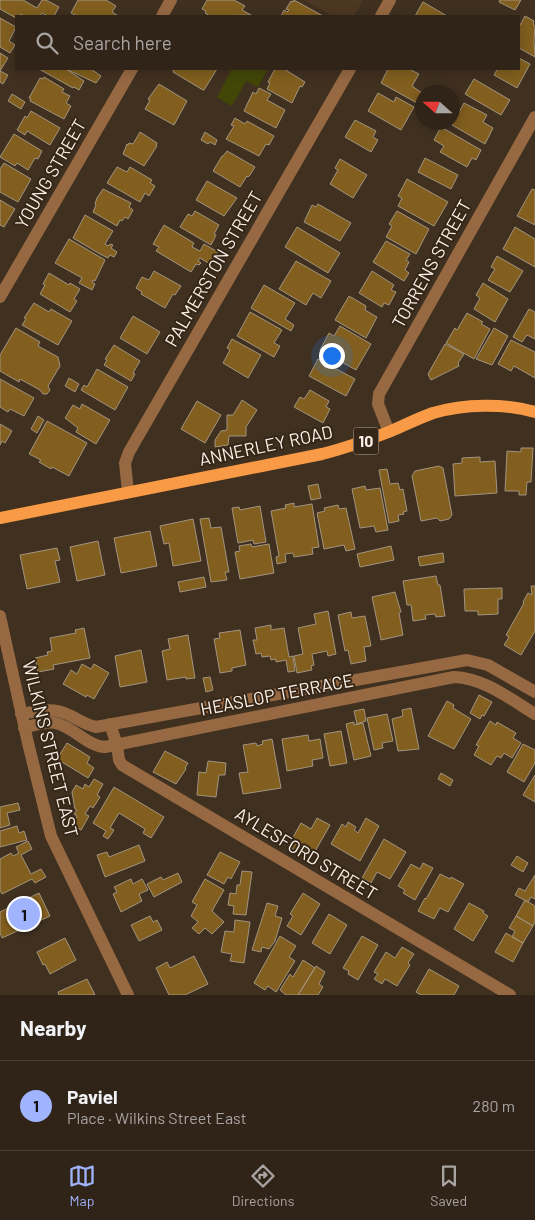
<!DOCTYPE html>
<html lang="en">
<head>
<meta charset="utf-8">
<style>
	:root { --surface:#302418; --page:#3c3025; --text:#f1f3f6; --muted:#a8a4a2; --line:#4b4137; --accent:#a0b3fd }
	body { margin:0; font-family:Barlow,sans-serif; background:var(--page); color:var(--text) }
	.compass { position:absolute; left:415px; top:85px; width:45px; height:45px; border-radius:50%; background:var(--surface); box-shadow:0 2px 12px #0003; rotate:291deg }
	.you { position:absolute; left:331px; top:355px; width:18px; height:18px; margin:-12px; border:4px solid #fff; border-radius:50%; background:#1a73e8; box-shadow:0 0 0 8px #1a73e833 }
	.badge { display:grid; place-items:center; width:32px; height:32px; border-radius:50%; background:var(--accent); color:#111; font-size:16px; font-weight:700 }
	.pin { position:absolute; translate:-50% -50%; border:2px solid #fff; box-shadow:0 1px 5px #0006 }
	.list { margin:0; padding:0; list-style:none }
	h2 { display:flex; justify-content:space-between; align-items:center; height:65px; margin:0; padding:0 20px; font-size:21px }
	h2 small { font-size:16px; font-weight:400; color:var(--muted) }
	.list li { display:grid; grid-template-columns:32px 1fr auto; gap:15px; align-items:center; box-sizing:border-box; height:90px; padding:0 20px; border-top:1px solid var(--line) }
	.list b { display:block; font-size:19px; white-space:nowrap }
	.list p { margin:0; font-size:16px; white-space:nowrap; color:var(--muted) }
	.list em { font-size:16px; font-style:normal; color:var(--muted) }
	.icon { flex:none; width:28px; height:28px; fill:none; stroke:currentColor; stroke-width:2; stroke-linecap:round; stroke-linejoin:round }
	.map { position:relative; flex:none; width:535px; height:995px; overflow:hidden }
	.search { position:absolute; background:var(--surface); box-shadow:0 2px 12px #0003; left:15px; right:15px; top:15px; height:55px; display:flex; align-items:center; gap:12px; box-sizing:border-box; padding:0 18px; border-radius:0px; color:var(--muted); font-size:19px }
	.sheet { height:155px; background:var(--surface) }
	nav { display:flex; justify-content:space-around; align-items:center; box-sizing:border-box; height:70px; border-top:1px solid var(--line); background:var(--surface); font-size:14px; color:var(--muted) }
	nav a { display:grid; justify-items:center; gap:2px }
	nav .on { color:var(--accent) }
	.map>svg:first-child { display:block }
	.built { fill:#4c3722 }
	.green { fill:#424708 }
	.building { fill:#825f1e; stroke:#a2947f }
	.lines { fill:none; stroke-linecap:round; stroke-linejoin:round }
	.minor { stroke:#966943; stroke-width:12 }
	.tertiary { stroke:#966943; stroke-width:12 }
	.primary { stroke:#f89a46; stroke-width:12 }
	.labels { text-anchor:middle; stroke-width:4; stroke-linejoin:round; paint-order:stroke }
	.shield { fill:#352617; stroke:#c0b3a9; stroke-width:1 }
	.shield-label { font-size:16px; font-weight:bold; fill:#fbf0e7 }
	.street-label { font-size:18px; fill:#fbf0e7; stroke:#352617 }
</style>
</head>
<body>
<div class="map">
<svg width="535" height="995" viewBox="0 0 535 995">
	<rect width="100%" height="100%" fill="#403020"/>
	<path class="built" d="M304 0H363L354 16H333Z"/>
	<path class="green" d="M229 69H268L258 87 246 81 232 106 217 97 231 71Z"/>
	<path class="building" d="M0 0H23L37 8 42 0H46L59 7 54 16H47L42 13 40 16H24L21 14 20 16H16V18L0 9Z
		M78 0H106L116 6 112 12 117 15 116 16H77L71 13Z
		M207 0H234L245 6 242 10 251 15 210 16 205 13 206 11 202 9Z
		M294 0 323 16H281L284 10 287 12 289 10 286 9 291 1 293 2Z
		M500 0H521L515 10 499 2Z
		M423 2 447 16H415Z
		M525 16 534 21 533 24 535 26 534 41 535 57 519 48V27Z
		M0 18 16 27 9 41 15 45 10 53 0 47Z
		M0 53 8 58 0 71 8 75 3 84 0 82Z
		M519 58 530 64 517 88 494 75 497 70 495 69H519Z
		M39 69H66L84 81 79 90 74 87 73 88Z
		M66 69H91L101 76 96 83Z
		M171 69H217L204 90H203L173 72 174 71Z
		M275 69H284L305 82 302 87 300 86 292 103 267 89 270 83 268 82Z
		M388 69H409L419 74 412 86 422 93 417 103 381 83Z
		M44 77 64 89 62 92 70 96 66 103 71 106 64 119 30 101 31 99 29 98 40 78 43 79Z
		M474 79 510 100 501 115 465 94Z
		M159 84 187 101 174 125 145 109 150 100 148 99Z
		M259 88 271 94 267 100 285 110 276 128 244 111 253 92 256 94Z
		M378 93 394 102 396 97 414 107 401 130 368 111Z
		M12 94 25 102 21 109 8 101Z
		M464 103 487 115 483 122 493 128 485 144 452 125Z
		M31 111 60 128 50 145 27 131 25 135 17 130 25 116 27 118Z
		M235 118 245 124 247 121 274 136 269 145 266 144 259 156 226 139 234 126 231 125Z
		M355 120 376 131 373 137 378 140 371 152 345 137Z
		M441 127 481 150 476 160 472 158 467 167 440 152 444 146 434 140Z
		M140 132 157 143 156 146H157L144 166 123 154 127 144 128 145 129 143 133 144Z
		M205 132 217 140 215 145 210 142 208 144 201 140Z
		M14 134 42 151 38 159 35 158 28 170 17 163 15 166 0 157Z
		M227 151 255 167 250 175 248 177 247 176 240 187 213 171 222 156H223Z
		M425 158 458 175 451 189 418 172Z
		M340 159 367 175 353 198 330 184 338 170 335 168Z
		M4 163 31 179 18 202 0 192V169Z
		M117 167 127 172 130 167 152 180 150 183 155 186 149 196 145 193 140 202 107 183Z
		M407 179 448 202 434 226 398 206 402 198 398 196Z
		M207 181 237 198 224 216 196 200Z
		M103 189 131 203 129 207 133 210 128 219 125 217 122 221 120 220 117 226 93 212 96 205 95 204 97 198Z
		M532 189 535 190V225L517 216Z
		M0 200 15 209 4 227 0 225Z
		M318 204 351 223 340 241 304 222 312 205 316 207Z
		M195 211 219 225 214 234 216 235 211 245 180 227 188 214 192 216Z
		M397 211 429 229 416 254 386 237 392 226 389 224Z
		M85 215 113 231 105 244 108 246 110 244 113 245 111 248 117 252 114 257 110 255 108 258 100 254 73 238Z
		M164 225 194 243 192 247 200 251 204 244 218 252 210 264 200 258 198 261 201 263 199 265 196 264 191 272 156 251 159 247 153 244Z
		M297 227 340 253 328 273 285 247Z
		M515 227 535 239V267L503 249Z
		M69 239 105 260 95 281 93 280 92 282 95 284 92 290 79 283 82 278 55 263Z
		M386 241 410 254 406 260 409 262 405 270 409 273 404 281 373 262Z
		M497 256 523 271 510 292 488 280 495 269 491 267Z
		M296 261 331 281 321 298 313 293 306 305 279 289Z
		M154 271 181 286 175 295 173 294 165 308 141 294 142 292 136 288 142 277 149 280Z
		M372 271 394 285 391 290 396 292 389 305 384 303 382 307 359 293Z
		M49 273 69 285 70 283 80 289 74 299 77 301 70 312 40 294 45 285 43 284Z
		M483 283 508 299 495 322 474 309 480 298 476 295Z
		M264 285 295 303 285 319 294 325 291 331 251 308Z
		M349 296 366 306 365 310 377 317 366 338 335 320Z
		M34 303 49 312 51 309 72 321 58 345 22 325 26 319 24 318Z
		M529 309 535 312V339L527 335 522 342 513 337Z
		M250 312 282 330 274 343 280 346 274 357 237 336Z
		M467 313 483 322 481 324 490 329 474 359 446 343 455 328 457 330Z
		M133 316 160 332 147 354 120 338Z
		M340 326 371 344 356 370 320 350 329 333 334 336Z
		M16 328 40 342 38 346 58 357 60 366 48 386 50 390 47 394H43L40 390 20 379 19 382 0 371V355Z
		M494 328 508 336 492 365 476 359Z
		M232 339 261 355 248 378 223 363 230 350 227 348Z
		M511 340 535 352V378L514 366 511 371 498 364Z
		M445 344 464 354 458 363 459 366 431 380 428 374Z
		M114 345 140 361 133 373 135 374 131 381 104 365 107 360 105 359Z
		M318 359 355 379 346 396 309 376Z
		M97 369 128 387 115 410 81 390 84 385 87 387Z
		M69 378 79 384 75 392 65 386Z
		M0 379 34 398 24 416 10 409 8 412 0 407Z
		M310 390 329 401 326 407 330 409 323 423 294 407 300 397 304 399Z
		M242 400 257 410 246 427V436H229L228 445 215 447V440L221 431 227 430V415H233Z
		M197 401 221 415 205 443 181 429Z
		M82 404 110 420 96 444 76 432 78 428 65 418 73 405 80 409Z
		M38 416 44 420 37 433 31 429Z
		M47 421 87 443 69 476 52 467 51 469 39 462 41 460 29 454Z
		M0 424 12 431 5 443 2 441 0 445Z
		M521 448H533L531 482H527L526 495H519V491H505L507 451 521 452Z
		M480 457V462L495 461 497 493 455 496 453 464 462 463V458Z
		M439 466 443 468 452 515 449 519 440 521 437 518 421 521 412 476 415 471Z
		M387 469 390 484 398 483 400 490 403 489 407 511 403 512 404 514 398 515 399 521 389 523 379 470Z
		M318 484 321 498 311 500 308 486Z
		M365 486 366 490 380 488 388 530 376 532 374 526 360 528 352 489Z
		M294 503V507L312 504 319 547 312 548 313 554 294 557 293 553 285 554 286 562 277 564 276 557 279 556 271 511 286 508 285 505Z
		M338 505 339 509 346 508 355 549 346 551 344 545 324 549 317 513 325 511 324 508Z
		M260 506 266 542 254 544 253 540 238 543 232 508 239 507 240 510Z
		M209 518 211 528 221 527 229 572H225L227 580 211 582 200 519Z
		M193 519 201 561 173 566 169 543 164 544 160 526Z
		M150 531 157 566 121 573 114 538Z
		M98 541 105 575 77 581 70 547Z
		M251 544 252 547 269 544 274 573 240 579 235 552 240 551 239 546Z
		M391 546 394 560 360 567 357 554Z
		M57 548 60 560 55 561 60 582 27 589 20 555Z
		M443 553 444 562 420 566 418 557Z
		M436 576 438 585H440L445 616 436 617 435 614 425 615 426 619 413 621 411 605H407L403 581Z
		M204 577 206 587 180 592 178 582Z
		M531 586H535V631L521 655 504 645 509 637 506 635 524 603 523 602 528 593 532 595Z
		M502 588V599H498V614L478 615V611H465L464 589Z
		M395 592 401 612 399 613 403 635 381 640 372 597Z
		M328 611 336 654 328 656 327 651 312 654 314 665 311 666 312 670 297 673 294 656 303 654 298 628 316 624 314 614Z
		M351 612 352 618 365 616 371 646 364 647 366 661 351 664 348 650 345 651 338 615Z
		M271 625V630L284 628 289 657 293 656 295 671 288 672 286 660 276 662V659L271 660 270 656 262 657 261 653 256 654 253 640H257L255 628Z
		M84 628 90 658 53 665 54 669 38 672 35 658 48 655 47 652 52 651 50 638 76 633 75 630Z
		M240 630 246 665 232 668V671L220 673 214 639 220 638 219 633Z
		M188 635 195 678 186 679V677L167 680 162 651 170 649 168 639Z
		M141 650 147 682 120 687 115 656Z
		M82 664 91 669 94 664 109 673 94 699 87 695 86 697 63 684 71 670 77 674Z
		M210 677 213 690 206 692 203 678Z
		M479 695 492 702 484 716 482 715 480 719 470 713Z
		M447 701 454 705 453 708 471 719 454 749 428 736Z
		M411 708 419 749 398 751 392 719 403 716 402 710Z
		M364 709 366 721 357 724 354 711Z
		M387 714 393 741 382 743 383 748 374 750 367 718Z
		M490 721 496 725 497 722 516 733 513 738 521 743 512 758 504 753 501 758 497 756 491 765 474 755 479 746 476 745Z
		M354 722V725L363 723 371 756 354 760 346 724Z
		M341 731 347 763 330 766 324 734Z
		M308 735 309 741 320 739 323 758 312 760 313 766 287 771 282 739Z
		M272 739 281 788 243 794 239 773 248 772 243 745 256 743 257 746 263 744 262 741Z
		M67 743 90 757 87 763 94 768 88 778 57 759Z
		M523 744 535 750V763L524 782 507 772Z
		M165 751 188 763 185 768 186 769 176 784 153 772Z
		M208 761 226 763 225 775H219L216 797 197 795 199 772 206 773Z
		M441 773 453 780 450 786 438 779Z
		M535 775V802L523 795Z
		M94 779 103 784 97 795 100 797 93 808 90 806 85 814 89 816 81 830 72 825 77 816 74 814 77 810 75 809 72 792 76 785 83 789 85 784 89 787Z
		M114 787 164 817 151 838 143 833 145 829 119 813 110 828 114 830 108 839 103 836 106 831 93 823Z
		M18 803 20 810 7 813 10 825 0 828V807Z
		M317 818 330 825 313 855 302 849 300 853 288 846 301 823 311 829Z
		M366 818 379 826 360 861 331 844 342 824 346 827 348 822 356 827 354 830 358 833Z
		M17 826 19 833 24 831 27 840 0 847V831Z
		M384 839 406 852 390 879 377 872 371 883 362 878Z
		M28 841 32 849 21 855 31 874 41 869 46 877 35 883 32 879 2 894 0 890V859L11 853 13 856 19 853 16 847Z
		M139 845 145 861 105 877 97 855 107 852 109 857Z
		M220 852 240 862 231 879 228 877 224 884 207 875Z
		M517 856 528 863 523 872 511 865Z
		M423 863 433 868 415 900 403 893 405 890 398 886 411 864 420 869Z
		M242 871 252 872 246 915 233 914 234 906 228 905 230 893 236 894 237 885H240Z
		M178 873 182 882 154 897 147 884 161 877 163 880Z
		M440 874 450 879 451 877 464 884 448 912 440 908 434 919 418 911 425 898 426 899Z
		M535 875V899L531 897 528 902 515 895 519 888 525 891Z
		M131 879 133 884 142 879 148 890 139 894 142 901 121 912 113 894 117 892 114 887Z
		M205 879 224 890 212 911 224 922 212 934 205 928 199 934 192 928 198 922 191 916 197 905 192 902Z
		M39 893 50 916 2 938 0 933V912Z
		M303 893 320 904 301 935 287 926 293 916 290 914Z
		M525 900 535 906V922L533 926 516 916Z
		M267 903 278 906 275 916 282 918 275 941 269 949 262 947 261 952 252 950Z
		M469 903 484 911 483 913 488 916 473 941 454 929Z
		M329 914 347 925 330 954 312 943Z
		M150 916 153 922 157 920 162 930 139 941 131 925Z
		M516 916 533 926 523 943 512 937 515 931 509 928Z
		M235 920 250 922 244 963 230 961 232 954 221 952 225 931 234 932Z
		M506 933 523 943 513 962 495 952Z
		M280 936 296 946 289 957 295 961 276 992 268 986 265 990 254 983Z
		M362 936 378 945 358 980 348 974 349 971 343 968Z
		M65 938 76 960 50 974 45 964 43 965 37 952Z
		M402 947 414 954 408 963 410 965 397 986 385 979 382 984 374 979 378 974 374 972 386 952 395 958Z
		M194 956 208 984 185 995H169L156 968 167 962 170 968Z
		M303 960 315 968 298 995H286L280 990 290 974 293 977Z
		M316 966 325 972 319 984 323 987 318 995H298Z
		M429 969 459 986 454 995H421L416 992Z
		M87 979 95 995H59L58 992Z"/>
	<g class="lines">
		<path class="minor" d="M381 16 390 0
			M389 432 378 404 379 394 535 117
			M128 492 125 463 129 452 350 69
			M0 616 28 743 51 836 128 995
			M21 714C38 711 53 707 69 715 78 719 86 725 96 727L467 660 488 665 535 692
			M110 724 117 745 119 760 122 765 510 995
			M24 728C34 725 46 721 55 723 74 727 87 746 105 747L454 677C484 678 510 699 535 714"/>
		<path class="tertiary" d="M162 16 171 0
			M0 297 132 69"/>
		<path class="primary" d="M0 518 322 454C346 448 368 440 391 431 405 425 419 418 433 413 464 404 504 403 535 412"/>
	</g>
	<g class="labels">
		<rect class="shield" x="353.5" y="427.5" width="25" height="27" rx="4"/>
		<g class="shield-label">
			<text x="366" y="447">10</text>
		</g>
		<g class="street-label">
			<text transform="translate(51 174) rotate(-60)" y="6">YOUNG STREET</text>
			<text transform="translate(432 264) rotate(-61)" y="6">TORRENS STREET</text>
			<text transform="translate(214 269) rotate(-60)" y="6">PALMERSTON STREET</text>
			<text transform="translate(266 446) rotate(-12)" y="6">ANNERLEY ROAD</text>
			<text transform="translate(277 695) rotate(-11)" y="6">HEASLOP TERRACE</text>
			<text transform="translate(50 749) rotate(76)" y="6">WILKINS STREET EAST</text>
			<text transform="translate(306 854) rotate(31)" y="6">AYLESFORD STREET</text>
		</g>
	</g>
</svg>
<svg class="compass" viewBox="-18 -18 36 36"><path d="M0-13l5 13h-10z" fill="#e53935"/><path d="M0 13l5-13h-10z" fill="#a8a4a2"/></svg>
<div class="you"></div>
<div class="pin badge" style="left:24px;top:914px">1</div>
<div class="search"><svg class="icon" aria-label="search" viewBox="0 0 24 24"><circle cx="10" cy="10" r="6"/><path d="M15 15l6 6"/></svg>Search here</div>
</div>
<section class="sheet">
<h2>Nearby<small></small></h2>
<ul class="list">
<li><span class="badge">1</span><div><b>Paviel</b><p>Place · Wilkins Street East</p></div><em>280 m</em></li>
</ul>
</section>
<nav>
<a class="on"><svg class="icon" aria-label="map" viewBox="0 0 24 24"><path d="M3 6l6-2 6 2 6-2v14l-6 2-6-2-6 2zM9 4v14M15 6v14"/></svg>Map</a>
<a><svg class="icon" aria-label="directions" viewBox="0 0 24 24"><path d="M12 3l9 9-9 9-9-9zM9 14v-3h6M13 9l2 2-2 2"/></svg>Directions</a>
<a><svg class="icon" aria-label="saved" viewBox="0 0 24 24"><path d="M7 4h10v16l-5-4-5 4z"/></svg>Saved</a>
</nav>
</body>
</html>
